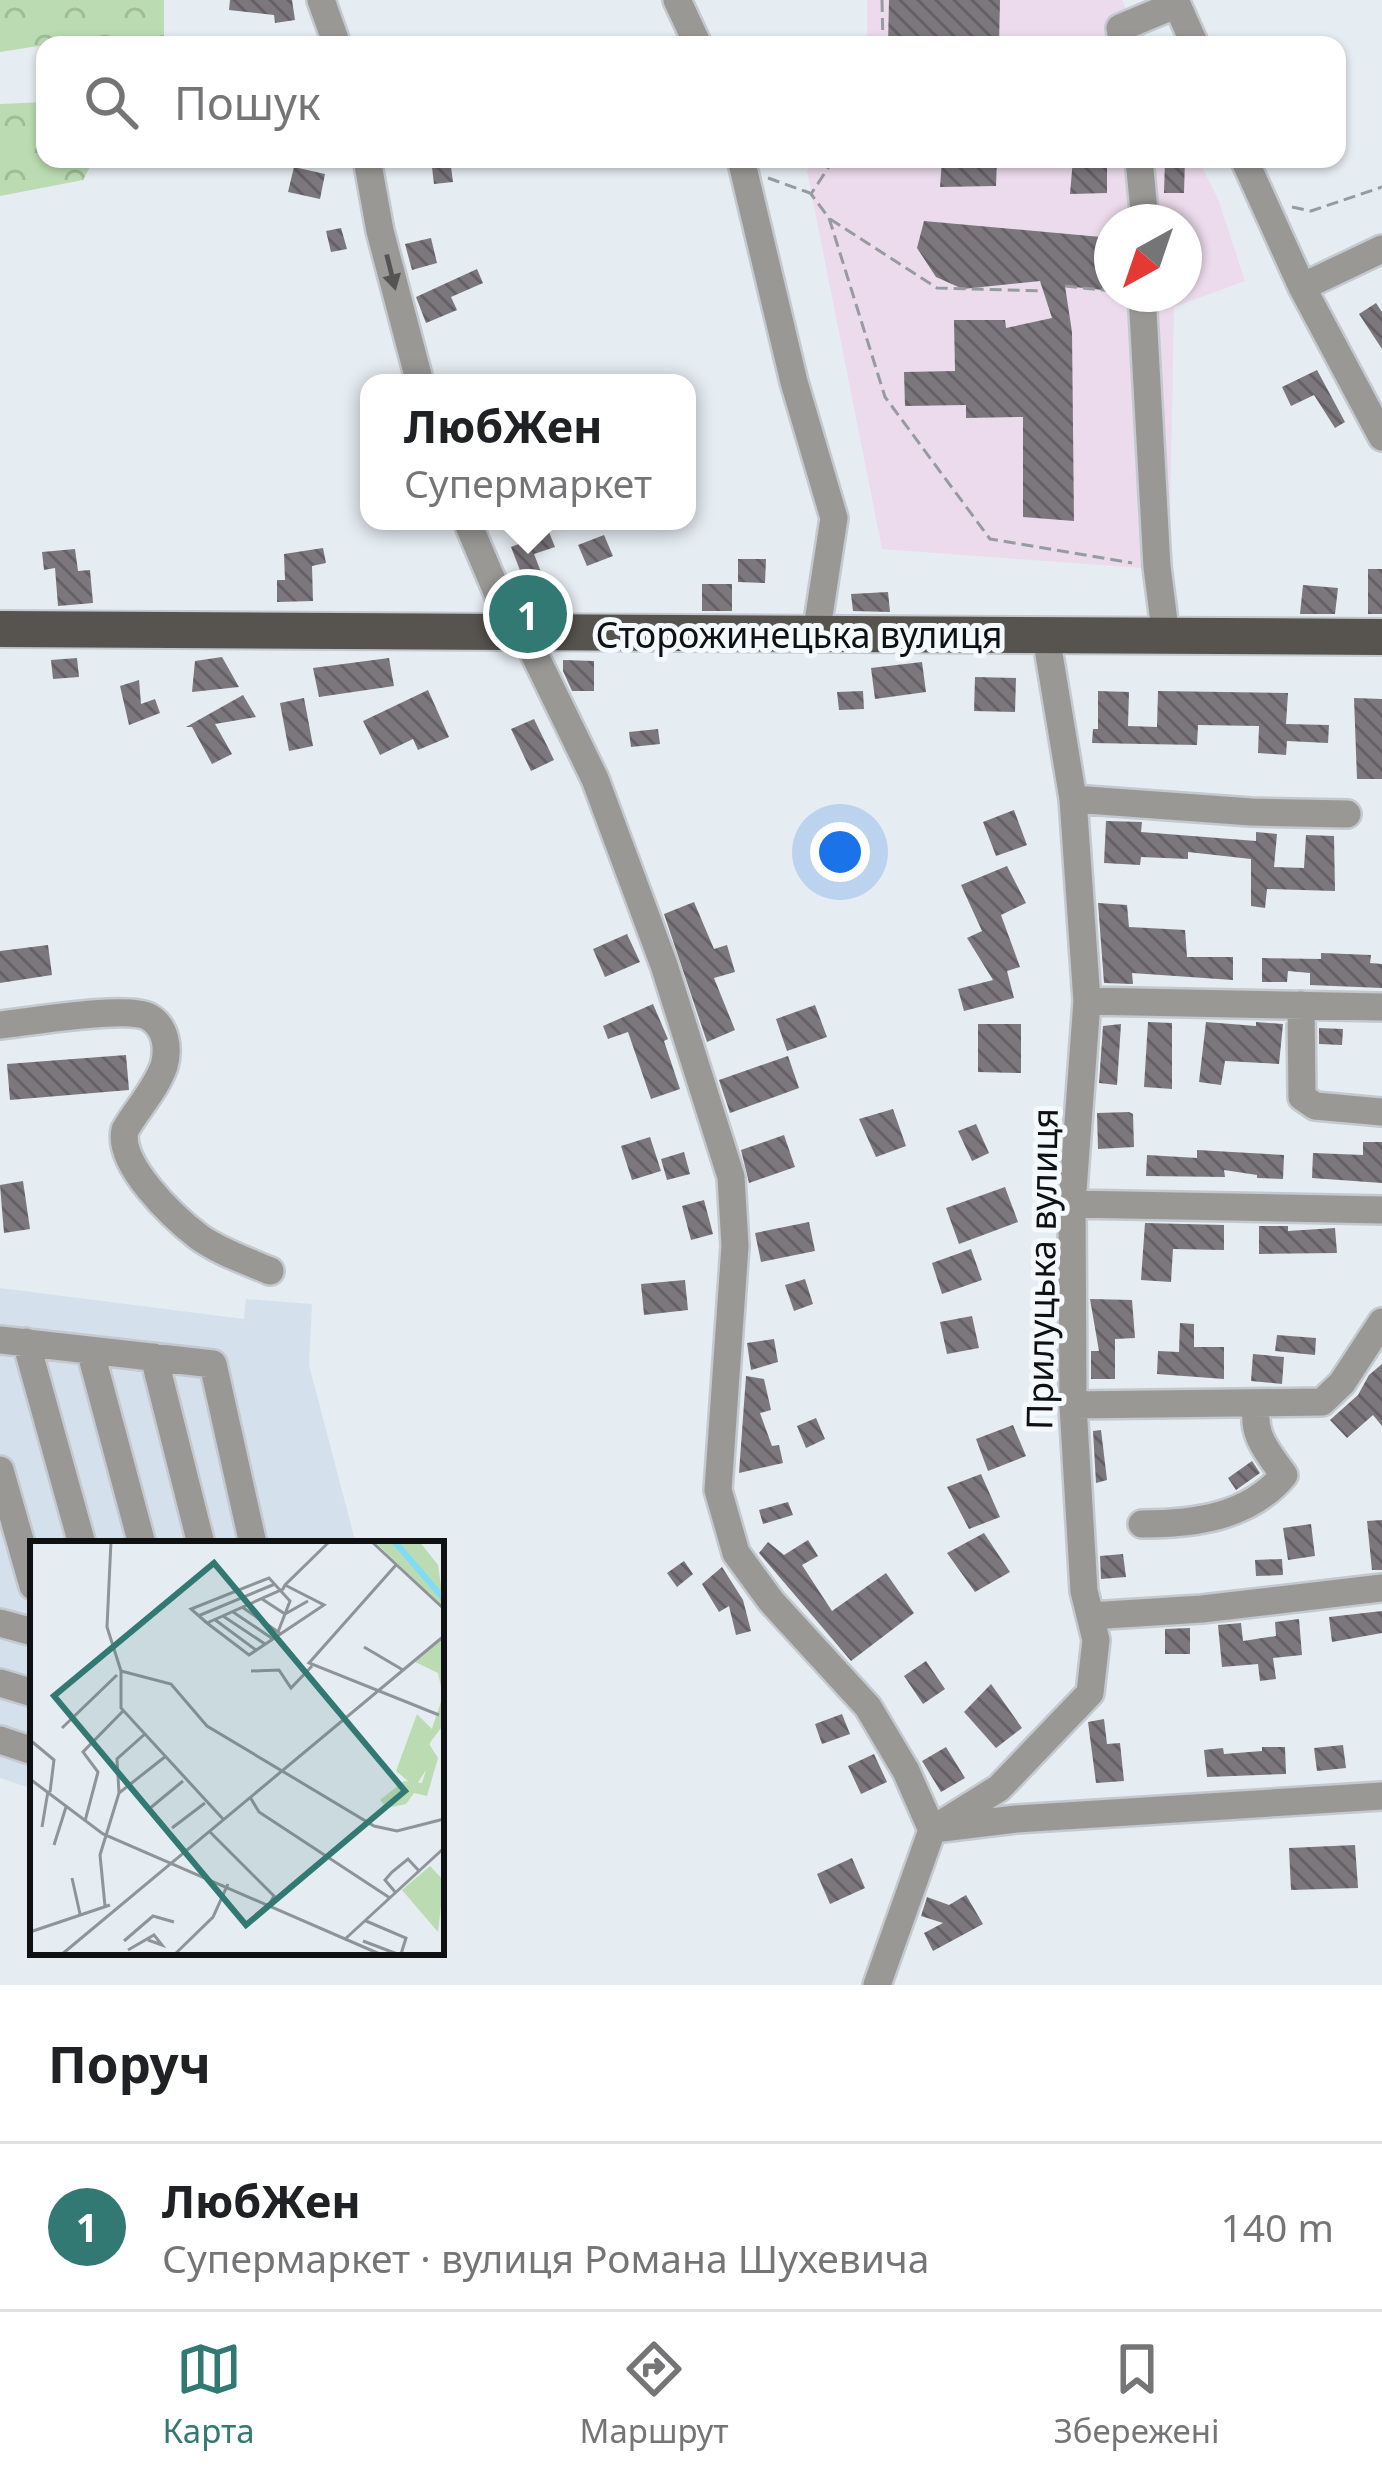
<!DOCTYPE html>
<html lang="uk">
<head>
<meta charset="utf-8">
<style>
	:root { --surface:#fff; --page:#f6f6f6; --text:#202124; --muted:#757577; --line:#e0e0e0; --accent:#327973 }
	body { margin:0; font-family:"Noto Sans",sans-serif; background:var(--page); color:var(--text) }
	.compass { position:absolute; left:1094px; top:204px; width:108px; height:108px; border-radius:50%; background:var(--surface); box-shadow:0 3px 9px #0004; rotate:220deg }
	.you { position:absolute; left:840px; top:852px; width:42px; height:42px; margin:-30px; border:9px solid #fff; border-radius:50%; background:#1a73e8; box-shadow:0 0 0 18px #1a73e833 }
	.badge { display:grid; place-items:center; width:78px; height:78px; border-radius:50%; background:var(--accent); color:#fff; font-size:39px; font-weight:700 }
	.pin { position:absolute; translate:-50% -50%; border:6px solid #fff; box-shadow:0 3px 12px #0006 }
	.popup { position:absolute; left:360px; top:374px; width:336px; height:156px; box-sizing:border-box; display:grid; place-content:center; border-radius:24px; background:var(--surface); filter:drop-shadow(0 3px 9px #0005); font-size:39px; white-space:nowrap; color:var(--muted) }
	.popup b { font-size:45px; color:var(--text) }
	.popup::after { content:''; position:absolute; left:50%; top:100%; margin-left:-24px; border:24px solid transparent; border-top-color:var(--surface) }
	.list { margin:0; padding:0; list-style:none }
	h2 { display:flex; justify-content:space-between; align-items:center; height:156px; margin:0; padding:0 48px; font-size:51px }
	h2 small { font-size:39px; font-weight:400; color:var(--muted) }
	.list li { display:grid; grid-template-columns:78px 1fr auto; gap:36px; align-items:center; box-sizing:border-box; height:168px; padding:0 48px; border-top:3px solid var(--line) }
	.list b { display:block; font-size:45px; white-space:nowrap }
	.list p { margin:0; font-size:39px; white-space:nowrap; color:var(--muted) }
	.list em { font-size:39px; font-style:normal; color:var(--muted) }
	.icon { flex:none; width:66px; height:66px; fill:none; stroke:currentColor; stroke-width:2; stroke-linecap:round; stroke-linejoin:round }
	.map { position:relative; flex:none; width:1382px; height:1985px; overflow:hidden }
	.search { position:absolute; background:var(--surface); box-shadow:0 3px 9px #0004; left:36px; right:36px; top:36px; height:132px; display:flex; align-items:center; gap:30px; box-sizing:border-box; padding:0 42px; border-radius:24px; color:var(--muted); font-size:45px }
	.sheet { height:324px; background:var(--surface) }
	nav { display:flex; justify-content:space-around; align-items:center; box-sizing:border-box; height:168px; border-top:3px solid var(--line); background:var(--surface); font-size:33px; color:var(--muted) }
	nav a { display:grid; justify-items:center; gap:6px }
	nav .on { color:var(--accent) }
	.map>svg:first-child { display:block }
	.built { fill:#d4e1ec }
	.education { fill:#ecdbec; fill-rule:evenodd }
	.forest { fill:url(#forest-crowns) }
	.building { fill:url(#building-back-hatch) }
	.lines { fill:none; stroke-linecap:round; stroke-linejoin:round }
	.minor-casing { stroke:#c3c9ce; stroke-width:32 }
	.major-casing { stroke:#c3c9ce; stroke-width:40 }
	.path { stroke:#969b9f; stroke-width:3; stroke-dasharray:12 6; stroke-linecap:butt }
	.minor { stroke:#999895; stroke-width:27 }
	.major { stroke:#57544f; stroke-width:36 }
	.oneway { fill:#545454 }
	.labels { text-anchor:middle; stroke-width:10; stroke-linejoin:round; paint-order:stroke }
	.street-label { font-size:36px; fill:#0e1012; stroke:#f4f9fe }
	.inset-river { fill:none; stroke:#80dbf7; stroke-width:6 }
	.inset-road { fill:none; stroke:#8f9498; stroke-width:3 }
	.view { fill:#327973; fill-opacity:0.15; stroke:#327973; stroke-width:6 }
	.inset-edge { fill:none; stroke:#0e1012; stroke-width:6 }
</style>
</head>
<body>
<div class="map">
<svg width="1382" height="1985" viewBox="0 0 1382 1985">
	<defs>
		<pattern id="forest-crowns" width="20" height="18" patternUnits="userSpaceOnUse" patternTransform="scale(3)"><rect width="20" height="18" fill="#bbdcb2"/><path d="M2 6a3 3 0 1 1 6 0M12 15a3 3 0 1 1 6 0" fill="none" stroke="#a0bc98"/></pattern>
		<pattern id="building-back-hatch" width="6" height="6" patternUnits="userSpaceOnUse" patternTransform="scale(3)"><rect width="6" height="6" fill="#7c777d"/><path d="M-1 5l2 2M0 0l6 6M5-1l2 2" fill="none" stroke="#646065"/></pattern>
	</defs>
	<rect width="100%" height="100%" fill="#e5ecf2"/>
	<path class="built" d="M0 1288 244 1319 246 1299 312 1304 309 1365 356 1544H33V1789L0 1778Z"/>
	<path class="education" d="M867 0H1122L1142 45H867Z
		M813 159H1198L1218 199 1245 281 1174 307 1169 570 882 549 807 171ZM1112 222H1184V294H1112Z"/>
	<path class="forest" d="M0 0H164V45H45L0 52Z
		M45 102V159H94L83 180 0 196V104Z"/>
	<path class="building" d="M230 0H292L295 20 275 23 274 15 229 10Z
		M889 0H1000L999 45H888Z
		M431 159H450L453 182 434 184Z
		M942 159H997L996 186 940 187Z
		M1073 159H1107V193L1070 194Z
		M1165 159H1185L1184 193H1164Z
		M294 167 325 174 320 199 288 192Z
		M924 221 1112 238V291L1065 286 1072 332 1074 521 1023 517V417L966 418V405L905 406 904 372 955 371 954 320H1005L1006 328 1052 318 1040 281 963 289 936 277 917 248Z
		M341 228 347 249 331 252 326 231Z
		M431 238 437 263 412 270 405 244Z
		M477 269 483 283 451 297 457 310 426 323 416 297Z
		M1376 303 1382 312V349L1359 314Z
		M1317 370 1345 422 1335 428 1314 395 1291 406 1282 387Z
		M549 532 555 547 534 554 548 590 561 589 562 610H529L519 595V591H528L511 547Z
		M604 535 613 556 587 566 578 545Z
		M323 548 326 563 312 566 313 601 277 602V580H285L284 554Z
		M75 549 78 571 90 570 93 603 58 606 55 568 44 570 42 552Z
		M738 559H766L765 583 738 582Z
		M1368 569H1382V614H1368Z
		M702 584H732V611H702Z
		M1303 585 1338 588 1335 614H1300Z
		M888 592 890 612 853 611 851 594Z
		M222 657 239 687 192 692 195 661Z
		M77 658 79 677 53 679 51 660Z
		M389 658 394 686 319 697 313 668Z
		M563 660 594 661V691H572L563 671Z
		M922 662 926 692 875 699 871 668Z
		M975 677 1016 678 1015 712 974 711Z
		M139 680 141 704 155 699 160 713 129 725 120 686Z
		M428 690 449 737 418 750 413 739 380 755 363 721Z
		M863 691 864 709 839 710 837 692Z
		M1098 691 1129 692 1128 726 1157 727 1158 691 1288 693 1286 724 1329 725 1328 743 1287 741 1286 755 1258 753 1259 726 1198 725 1197 745 1092 743 1093 729H1098Z
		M243 695 256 717 215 724 232 754 212 764 192 727H186Z
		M304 698 313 746 289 751 280 703Z
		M1354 698 1382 699V779H1357Z
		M534 719 554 760 531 771 511 729Z
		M658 729 660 744 631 747 629 732Z
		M1014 810 1027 845 996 856 983 822Z
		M1106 821 1142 822 1141 832 1256 841V832L1277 834 1274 867 1304 868 1306 835 1334 836 1335 891 1267 889 1265 908 1251 906V859L1188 852V859L1141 857 1140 865 1104 863Z
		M1007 866 1026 903 1001 915 1020 967 1007 971 1014 998 964 1011 958 989 993 980 967 938 982 931 961 885Z
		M694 902 714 949 727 945 735 972 714 978 735 1030 707 1042 664 914Z
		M1098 903 1127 905 1129 927 1185 930 1187 957H1233V980L1132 973 1133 984 1104 983Z
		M627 934 640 962 605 977 593 949Z
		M48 945 52 975 0 983V951Z
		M1321 953 1371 955 1370 963 1382 964V988L1310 985V973L1288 971 1287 982H1262V958L1321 959Z
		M653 1004 668 1039 664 1041 680 1089 651 1099 628 1032 608 1039 603 1026Z
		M815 1005 827 1037 787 1051 776 1019Z
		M1148 1022 1172 1023V1089L1144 1087Z
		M1206 1022 1256 1026V1022L1283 1024 1279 1064 1225 1061 1221 1085 1199 1082Z
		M978 1024H1021V1073L978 1072Z
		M1121 1024 1117 1085 1099 1083 1103 1026Z
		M1319 1028 1343 1029 1342 1045 1319 1044Z
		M126 1055 129 1090 10 1100 7 1064Z
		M788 1056 799 1088 730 1113 719 1080Z
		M893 1109 906 1146 876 1157 859 1119Z
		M1129 1112 1133 1114 1134 1147 1098 1149 1097 1113Z
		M976 1124 989 1153 972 1161 958 1131Z
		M784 1135 795 1167 749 1183 741 1150Z
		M650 1137 661 1171 632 1180 621 1146Z
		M1363 1142H1382V1183L1312 1178 1313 1153 1363 1155Z
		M1197 1150 1284 1155 1283 1179 1257 1178V1175L1224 1170 1225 1177 1146 1176 1147 1155 1197 1158Z
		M684 1152 690 1174 667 1180 661 1159Z
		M23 1181 30 1229 4 1233 0 1185Z
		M1005 1187 1018 1222 959 1244 946 1208Z
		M704 1200 713 1234 691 1240 682 1206Z
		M809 1222 815 1251 761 1262 755 1233Z
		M1145 1223 1224 1225V1250L1173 1249 1171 1282 1141 1280Z
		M1259 1226H1288V1231L1335 1228 1337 1253 1259 1254Z
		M971 1249 982 1280 942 1294 932 1263Z
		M805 1279 813 1304 794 1311 785 1285Z
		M685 1280 688 1310 644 1315 641 1284Z
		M1090 1299 1132 1300 1135 1338 1115 1339V1379H1091V1351H1099Z
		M972 1316 979 1348 947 1354 940 1322Z
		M1180 1323 1194 1324V1347H1224V1379L1157 1374 1158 1351 1179 1352Z
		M1277 1335 1316 1338 1315 1355 1275 1351Z
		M774 1339 778 1362 751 1370 747 1343Z
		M1253 1354 1284 1357 1282 1384 1251 1381Z
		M1382 1364V1426L1373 1415 1347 1438 1330 1420 1358 1395 1369 1375Z
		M746 1376 764 1379 771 1410 760 1413 772 1446 779 1445 783 1463 739 1473Z
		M816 1418 825 1439 806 1448 797 1426Z
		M1013 1425 1026 1456 988 1471 976 1439Z
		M1101 1430 1107 1480 1096 1483 1093 1431Z
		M1252 1461 1260 1473 1236 1490 1228 1478Z
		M981 1474 1000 1517 969 1529 947 1487Z
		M788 1502 793 1515 763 1524 759 1510Z
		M1382 1520V1570H1372L1367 1521Z
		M1311 1524 1315 1556 1288 1560 1283 1528Z
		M984 1533 1010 1572 975 1592 947 1553Z
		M808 1540 818 1556 802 1565 832 1611 886 1573 914 1613 851 1661 759 1553 768 1542 784 1555Z
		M1123 1554 1126 1577 1101 1579 1100 1556Z
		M1282 1559 1283 1575 1256 1576 1255 1560Z
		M684 1561 693 1574 677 1587 667 1573Z
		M722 1567 743 1600 751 1631 736 1635 729 1606 719 1612 702 1584Z
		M1382 1611V1633L1332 1642 1329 1617Z
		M1299 1619 1302 1655 1273 1658 1276 1679 1260 1681 1258 1664 1222 1667 1218 1625 1241 1623 1243 1641 1276 1636 1275 1622Z
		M1190 1628V1654H1165V1629Z
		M926 1661 945 1689 923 1704 904 1676Z
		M991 1684 1022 1728 996 1748 964 1712Z
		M842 1714 850 1734 822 1744 815 1724Z
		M1104 1719 1107 1744 1120 1743 1124 1781 1096 1783 1088 1722Z
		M1343 1745 1346 1768 1317 1771 1314 1748Z
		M946 1747 965 1778 941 1792 922 1761Z
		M1262 1747H1285L1286 1774 1207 1777 1204 1750 1223 1748 1224 1754 1262 1751Z
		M874 1754 887 1782 861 1794 848 1766Z
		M1355 1845 1358 1888 1291 1890 1289 1848Z
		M852 1858 865 1888 830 1904 817 1874Z
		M966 1895 983 1924 933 1951 924 1933 943 1923 921 1916 927 1897 949 1905Z"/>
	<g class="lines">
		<g class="minor-casing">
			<path id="minor" d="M321 0 337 45
				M677 0 698 45
				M1175 0 1195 45
				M1123 45 1120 28 1177 4
				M367 159 380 231 420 383
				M741 159 794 382 834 518 816 635
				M1139 159 1145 222
				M1244 159 1302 287 1382 437
				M1302 287 1382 249
				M1142 294 1157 567 1166 637
				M467 521 500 599 525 635 595 779 664 965 731 1177 735 1246 718 1490 736 1553 771 1601 868 1707 906 1771 932 1830
				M1073 799 1251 812 1347 814
				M1087 1001 1382 1007
				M1301 1005 1302 1097 1315 1106 1382 1112
				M0 1025C29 1022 127 1005 149 1017 166 1027 169 1048 164 1066 156 1089 137 1109 125 1130 117 1164 173 1217 199 1237 220 1252 247 1261 270 1271
				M1072 1204 1382 1210
				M0 1340 213 1364 253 1544
				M26 1342 82 1544
				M90 1350 142 1544
				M154 1357 201 1544
				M1073 1405 1322 1402 1342 1383 1382 1322
				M0 1470 33 1586
				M1142 1524C1195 1524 1249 1517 1284 1475 1269 1454 1249 1432 1258 1404
				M1090 1616 1202 1609 1382 1588
				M0 1623 33 1632
				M0 1683 33 1693
				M0 1740 33 1751
				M942 1828 1016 1819 1382 1796
				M932 1830 999 1788 1090 1693 1096 1640 1084 1591 1073 1405 1072 1204 1087 1001 1073 799 1046 636
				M877 1985 932 1830"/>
		</g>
		<g class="major-casing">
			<path id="major" d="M0 629 1382 637"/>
		</g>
		<path class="path" d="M882 0 883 45
			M834 159 811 194 829 218 885 397 990 539 1132 563
			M768 178 810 193
			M1292 207 1311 211 1382 187
			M830 219 937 288 1043 291
			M1065 286 1112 291"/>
		<use href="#minor" class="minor"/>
		<use href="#major" class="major"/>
	</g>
	<defs><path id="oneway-solid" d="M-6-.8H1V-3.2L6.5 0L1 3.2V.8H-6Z" transform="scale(3)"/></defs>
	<use class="oneway" href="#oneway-solid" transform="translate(391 272) rotate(76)"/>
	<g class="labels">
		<g class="street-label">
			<text x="799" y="648">Сторожинецька вулиця</text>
			<text transform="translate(1042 1269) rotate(-89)" y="13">Прилуцька вулиця</text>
		</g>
	</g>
	<g transform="translate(30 1541)">
		<rect width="414" height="414" fill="#e5ecf2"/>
		<path d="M387 173 402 188 396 229 385 246 366 230Z" fill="#bbdcb2"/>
		<path d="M344 0H389L408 24 414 67ZM414 97V183L399 203 408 217 397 255 384 252 376 263 357 267 350 259 374 240 392 242 396 229 389 226 413 155 408 132 385 121ZM400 325 414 340 408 391 372 349Z" fill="#bbdcb2"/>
		<path class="inset-river" d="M364 0 414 58"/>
		<path class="inset-road" d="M81 0 77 86 91 130M341 0 414 68M366 24 279 122 409 174M255 44 294 64 219 114 177 82 253 48 255 44 300 0M232 58 255 73 278 60M212 66 251 93M203 71 243 98M168 75 245 43M193 75 235 103M184 78 226 109M177 82 161 68 239 37 260 60 248 91M334 106 373 129M91 130 141 143 177 185 344 285 367 290 414 278M91 130V167L193 278M221 130 249 129 261 147 282 125M32 187 87 134M0 199 24 219 20 251M0 238 73 293 352 414M89 252 136 215M220 256 229 271 360 357M119 268 153 240M55 280 68 231 53 211 94 169M12 286 18 250M142 287 175 262M179 290 244 355 239 364M24 304 36 266M42 337 50 373M366 352 355 339 362 331 378 318 390 331M75 365 70 314 89 252 87 218 116 192M336 380 376 397 371 413M0 391 80 364M314 399 414 307M94 400 123 375 144 381M333 400 370 414M98 409 124 394 132 404 118 399M31 414 414 95M144 414 183 376 198 343"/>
		<path class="view" d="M184 22 375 250 216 384 24 155Z"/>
		<rect width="414" height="414" class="inset-edge"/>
	</g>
</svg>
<svg class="compass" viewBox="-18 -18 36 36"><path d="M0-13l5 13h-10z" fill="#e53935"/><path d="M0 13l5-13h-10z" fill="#757577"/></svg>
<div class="you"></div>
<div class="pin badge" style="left:528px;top:614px">1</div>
<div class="popup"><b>ЛюбЖен</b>Супермаркет</div>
<div class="search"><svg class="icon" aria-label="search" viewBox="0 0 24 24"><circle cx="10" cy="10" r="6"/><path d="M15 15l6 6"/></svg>Пошук</div>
</div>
<section class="sheet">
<h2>Поруч<small></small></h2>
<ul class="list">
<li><span class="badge">1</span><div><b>ЛюбЖен</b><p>Супермаркет · вулиця Романа Шухевича</p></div><em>140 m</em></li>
</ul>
</section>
<nav>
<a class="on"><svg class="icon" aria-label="map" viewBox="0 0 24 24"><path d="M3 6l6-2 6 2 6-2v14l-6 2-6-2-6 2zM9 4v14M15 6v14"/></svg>Карта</a>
<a><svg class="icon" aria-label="directions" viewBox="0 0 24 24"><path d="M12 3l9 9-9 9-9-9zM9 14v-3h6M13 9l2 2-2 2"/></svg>Маршрут</a>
<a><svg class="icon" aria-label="saved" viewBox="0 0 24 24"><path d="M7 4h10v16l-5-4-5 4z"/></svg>Збережені</a>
</nav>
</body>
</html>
